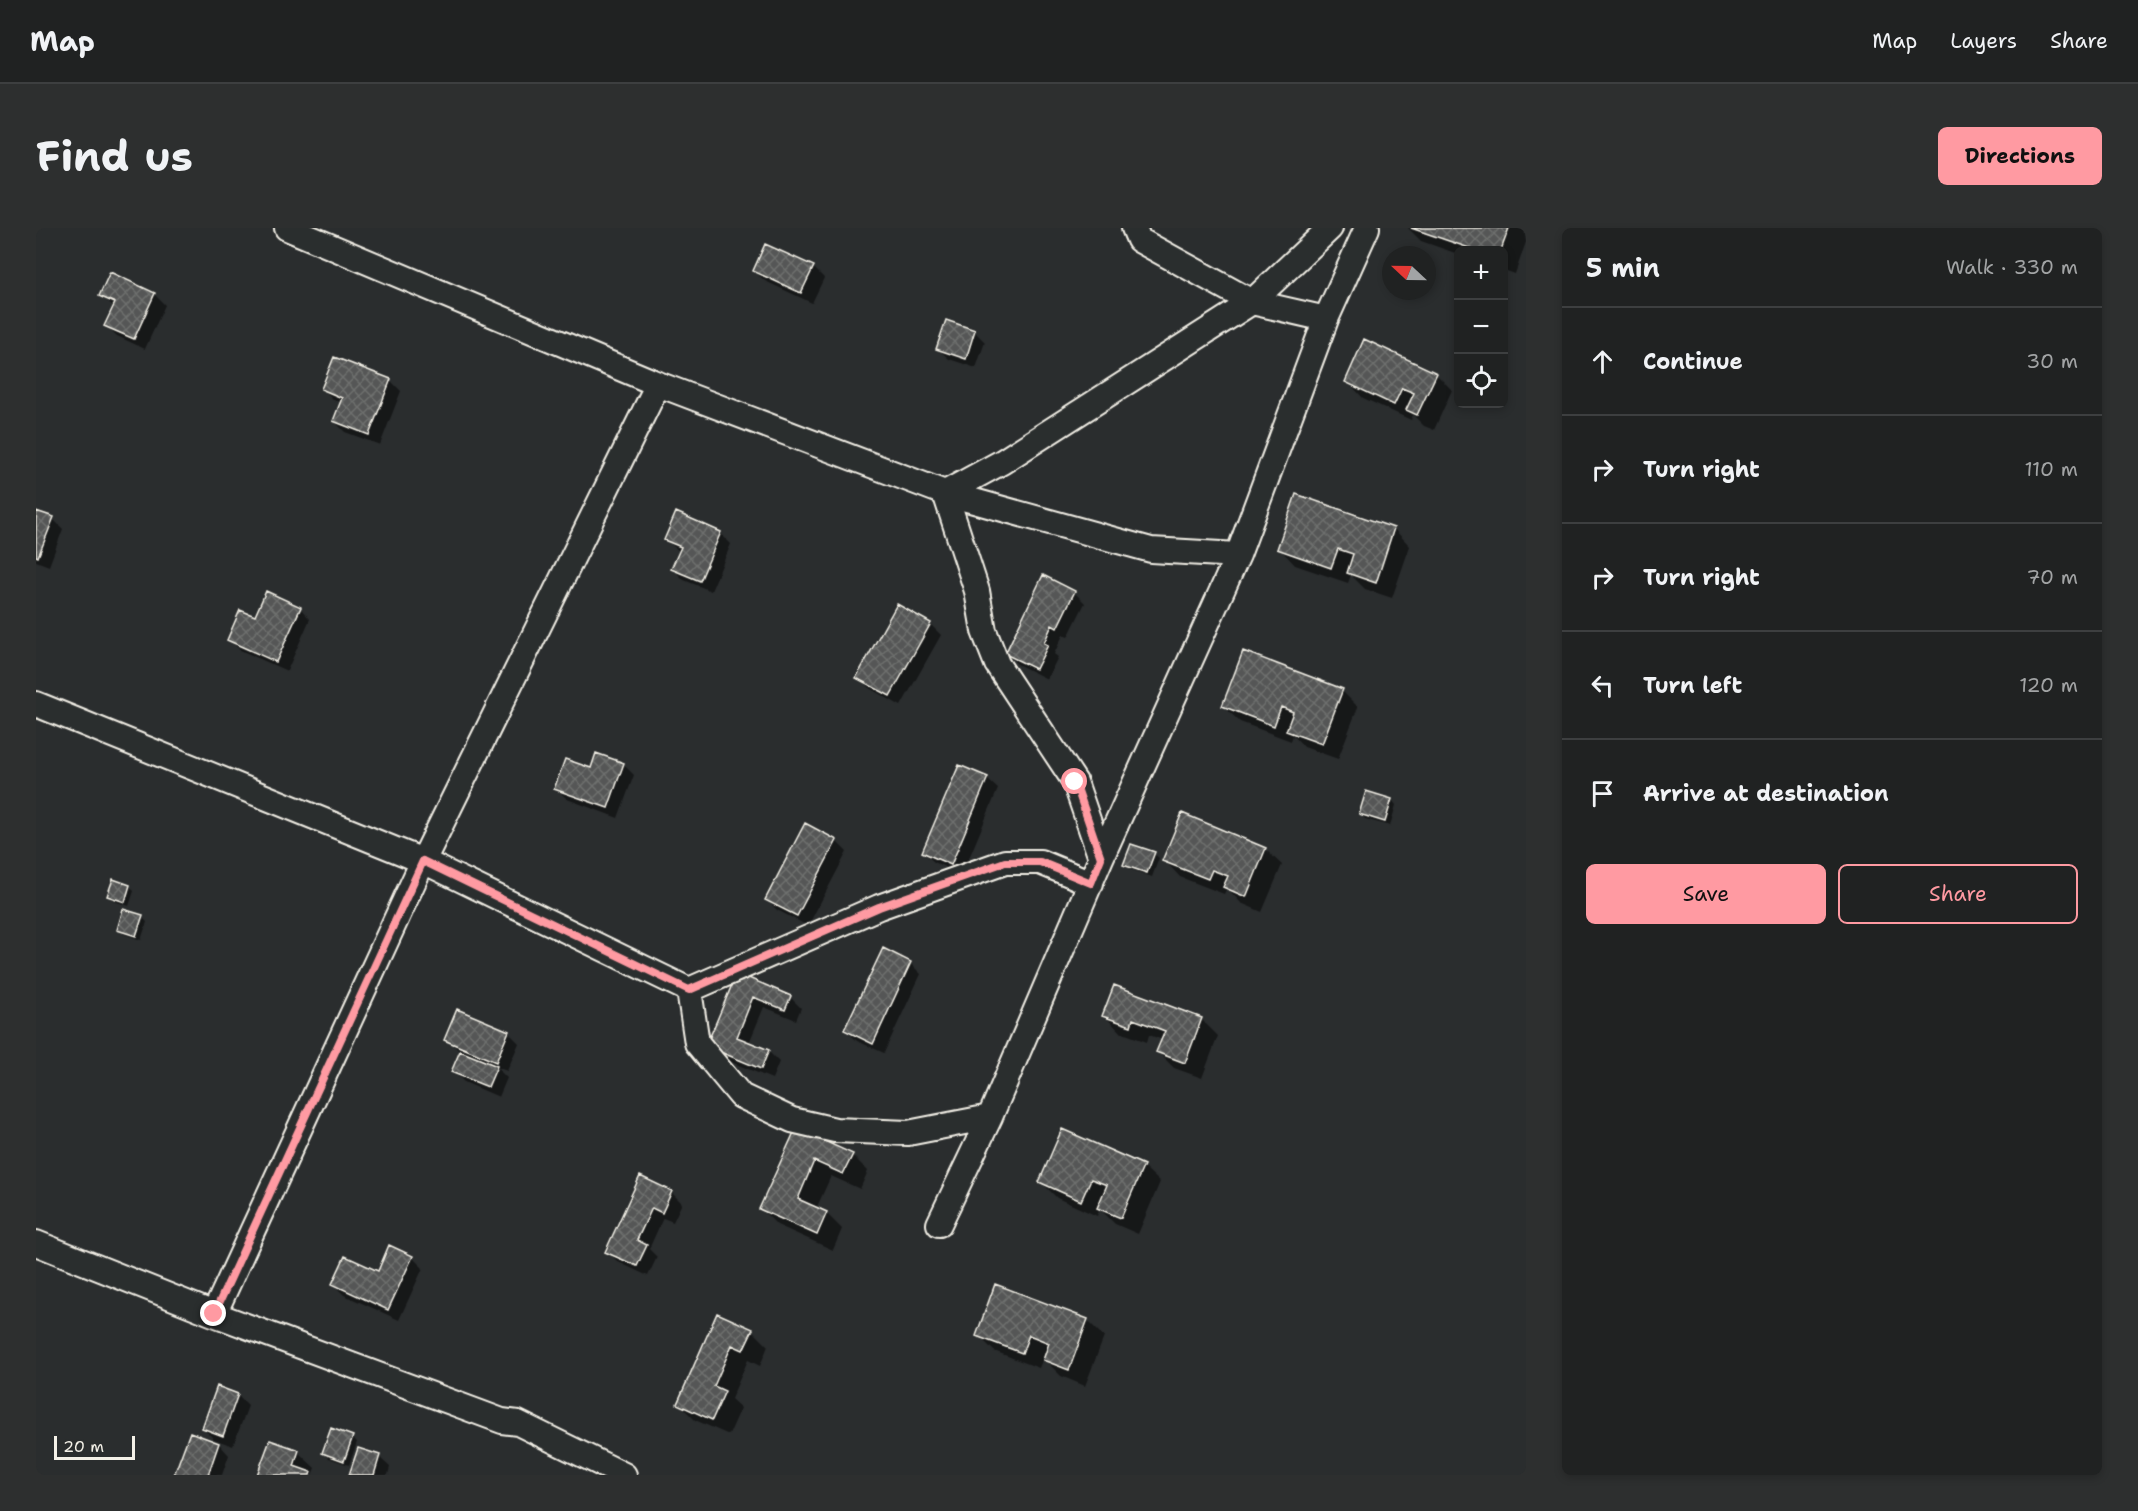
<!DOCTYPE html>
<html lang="en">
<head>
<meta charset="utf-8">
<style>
	:root { --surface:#202222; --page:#2d2f2f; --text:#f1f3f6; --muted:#a2a4a5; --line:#3d3f40; --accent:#ff9aa2 }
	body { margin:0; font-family:"Shantell Sans",sans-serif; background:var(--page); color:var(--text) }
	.controls { position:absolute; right:18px; top:18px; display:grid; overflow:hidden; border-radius:9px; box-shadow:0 3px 9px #0003 }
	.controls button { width:54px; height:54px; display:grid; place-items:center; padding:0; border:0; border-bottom:2px solid var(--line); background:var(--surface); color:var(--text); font:30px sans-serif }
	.compass { position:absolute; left:1346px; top:18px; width:54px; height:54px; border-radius:50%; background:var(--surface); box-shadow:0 3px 9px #0003; rotate:292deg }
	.scale { position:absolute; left:18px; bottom:15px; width:81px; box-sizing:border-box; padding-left:6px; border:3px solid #f4f1e8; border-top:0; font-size:16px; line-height:21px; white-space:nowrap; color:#f4f1e8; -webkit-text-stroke:4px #2a2d2e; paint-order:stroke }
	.stop { position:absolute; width:18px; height:18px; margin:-14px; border:4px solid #ff9aa2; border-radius:50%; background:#fff }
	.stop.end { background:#ff9aa2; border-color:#fff; box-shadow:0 2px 6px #0008 }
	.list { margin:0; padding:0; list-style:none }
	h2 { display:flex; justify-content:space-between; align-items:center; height:78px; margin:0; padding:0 24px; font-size:26px }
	h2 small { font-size:20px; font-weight:400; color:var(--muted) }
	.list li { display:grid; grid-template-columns:39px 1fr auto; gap:18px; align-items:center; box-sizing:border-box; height:108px; padding:0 24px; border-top:2px solid var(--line) }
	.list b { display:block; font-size:22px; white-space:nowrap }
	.list em { font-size:20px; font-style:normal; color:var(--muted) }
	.actions { display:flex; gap:12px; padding:18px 24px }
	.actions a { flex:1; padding:14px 0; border:2px solid var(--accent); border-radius:9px; text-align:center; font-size:21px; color:var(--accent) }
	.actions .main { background:var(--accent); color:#111 }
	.icon { flex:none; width:33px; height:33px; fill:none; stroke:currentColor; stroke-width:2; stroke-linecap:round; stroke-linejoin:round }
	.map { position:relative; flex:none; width:1490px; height:1247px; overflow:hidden; border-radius:9px }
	header { display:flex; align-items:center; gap:36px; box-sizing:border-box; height:84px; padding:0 30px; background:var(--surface); border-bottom:2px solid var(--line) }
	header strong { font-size:28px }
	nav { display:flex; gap:33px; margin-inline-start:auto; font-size:21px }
	.intro { display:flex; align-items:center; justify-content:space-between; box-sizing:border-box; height:144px; padding:0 36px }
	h1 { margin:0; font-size:42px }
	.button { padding:15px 27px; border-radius:9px; background:var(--accent); color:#111; font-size:21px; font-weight:700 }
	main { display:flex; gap:36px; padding:0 36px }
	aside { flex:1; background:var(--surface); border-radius:9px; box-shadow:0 3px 9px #0003 }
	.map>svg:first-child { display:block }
	.shadow { fill:#0007 }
	.building { fill:url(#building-cross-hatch); stroke:#f4f1e8; stroke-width:1.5 }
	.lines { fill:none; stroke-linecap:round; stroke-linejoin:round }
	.minor-casing { stroke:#f4f1e8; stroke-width:28 }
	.minor { stroke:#2a2d2e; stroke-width:24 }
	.route { stroke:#ff9aa2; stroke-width:8 }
</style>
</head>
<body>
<header>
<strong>Map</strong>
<nav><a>Map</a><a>Layers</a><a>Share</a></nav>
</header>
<div class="intro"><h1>Find us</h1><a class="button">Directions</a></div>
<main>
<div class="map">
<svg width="1490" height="1247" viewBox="0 0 1490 1247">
	<defs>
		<pattern id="building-cross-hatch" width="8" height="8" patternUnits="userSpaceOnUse" patternTransform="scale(1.5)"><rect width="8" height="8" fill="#555756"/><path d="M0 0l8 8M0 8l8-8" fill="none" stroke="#6e706e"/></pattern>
	</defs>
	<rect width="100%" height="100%" fill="#2a2d2e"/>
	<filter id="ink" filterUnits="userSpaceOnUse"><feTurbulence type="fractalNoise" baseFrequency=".0167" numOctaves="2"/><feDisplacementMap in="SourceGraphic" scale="12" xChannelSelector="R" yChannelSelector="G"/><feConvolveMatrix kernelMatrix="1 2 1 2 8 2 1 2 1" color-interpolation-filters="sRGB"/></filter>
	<g filter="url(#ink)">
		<path class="shadow" d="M1372 0H1488L1490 14 1479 46 1468 42V22H1422V26L1385 13Z
			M777 39 788 50 776 75 729 53 718 43Z
			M74 46 118 66 129 77 109 121 81 108 70 97 78 79 65 67Z
			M938 103 949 114 940 140 913 131 902 121Z
			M1400 146 1416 162 1398 202 1388 198 1377 187 1375 192 1327 170 1311 153Z
			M354 152 365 163 344 217 309 204 298 193 306 175 298 172 287 161Z
			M0 284 17 291 27 301 13 338 0 333Z
			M1358 301 1374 318 1356 370 1329 361 1315 347 1312 355 1259 337 1243 320Z
			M684 305 695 316 675 363 648 352 637 341 644 324 630 312Z
			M1038 364 1049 375 1032 409 1027 407 1018 426 1022 429 1011 451 981 436 971 426Z
			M264 380 274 391 251 443 204 422 193 411Z
			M894 396 905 407 865 478 833 460 822 449Z
			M1306 463 1322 479 1302 531 1268 519 1257 507 1255 513 1204 494 1187 478Z
			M587 536 598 547 582 590 531 571 520 560 556 542Z
			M924 539 951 551 962 561 926 647 898 634 887 624Z
			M1356 572 1360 577 1354 598 1329 591 1325 586Z
			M800 613 811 624 772 698 741 682 731 672Z
			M1229 621 1246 637 1226 684 1205 675 1191 660 1188 666 1144 649 1128 632Z
			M1118 626 1123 630 1116 649 1094 641 1089 637Z
			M93 658 98 663 93 678 78 673 73 668Z
			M106 689 111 694 105 712 88 706 83 701Z
			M847 722 874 735 885 746 848 825 821 813 810 802Z
			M701 747 754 769 765 780 760 792 728 779 713 815 732 823 743 834 736 851 683 829Z
			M1079 759 1166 792 1182 808 1166 850 1138 840 1122 824 1127 812 1113 807 1111 814 1084 804 1068 787Z
			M472 804 483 815 471 843 460 839 471 850 463 869 428 854 417 843 425 824 410 811Z
			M760 902 816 927 832 943 824 961 795 948 780 981 790 985 806 1001 797 1022 741 997 725 981Z
			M1107 938 1124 954 1102 1006 1079 996 1064 981 1061 988 1021 970 1005 954Z
			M604 950 635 964 646 975 637 994 627 990 613 1021 621 1029 612 1048 582 1034 571 1023Z
			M376 1029 387 1040 363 1092 308 1067 297 1056 342 1045Z
			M682 1087 716 1102 732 1118 724 1138 712 1132 695 1171 705 1180 693 1207 659 1192 643 1176Z
			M1051 1092 1068 1109 1049 1158 1025 1148 1007 1130 1003 1140 958 1123 942 1107Z
			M201 1167 212 1178 197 1218 178 1211 167 1200Z
			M316 1209 321 1214 313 1237 293 1230 288 1225Z
			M183 1216 193 1227 186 1247H140Z
			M262 1224 279 1240 276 1247H223Z
			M343 1229 354 1239 352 1247H315Z"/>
		<path class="building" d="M1375 0H1473L1465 22H1439Z
			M729 16 778 38 765 65 717 43Z
			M74 44 119 65 98 111 68 98 79 75 63 68Z
			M910 92 939 102 930 131 900 121Z
			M1328 111 1401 145 1381 187 1370 182 1378 165 1366 160 1358 177 1309 154Z
			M298 129 355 151 333 207 297 193 306 170 285 161Z
			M1260 266 1358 300 1340 355 1311 345 1317 326 1302 321 1295 340 1241 321Z
			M0 283 18 289 2 329 0 328Z
			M640 284 685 304 664 353 635 341 645 319 628 312Z
			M1007 347 1039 363 1021 400 1016 397 1008 415 1012 417 1000 441 969 426Z
			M230 363 265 379 240 434 191 412 204 382 219 388Z
			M861 376 895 395 854 468 820 450Z
			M1207 423 1307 461 1286 516 1250 503 1257 484 1245 479 1238 498 1186 478Z
			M560 525 588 535 572 580 518 561 529 531 555 540Z
			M923 537 952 549 915 637 886 624Z
			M1330 563 1356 571 1349 594 1323 586Z
			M1146 585 1230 620 1210 669 1187 659 1192 648 1176 642 1172 651 1126 633Z
			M769 595 801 612 761 688 729 672Z
			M1095 616 1119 624 1111 645 1087 637Z
			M77 651 94 657 89 674 71 668Z
			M87 681 107 687 100 708 81 702Z
			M847 720 875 734 837 816 808 802Z
			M701 745 755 768 749 782 717 769 701 809 733 822 725 841 670 818Z
			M1078 757 1166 790 1149 835 1120 824 1129 803 1097 791 1095 798 1066 788Z
			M421 781 473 803 460 834 408 812Z
			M424 823 461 838 452 859 415 844Z
			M760 900 817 926 807 946 778 933 762 971 791 984 781 1007 723 981Z
			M1026 901 1108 937 1085 990 1061 980 1071 957 1055 951 1045 973 1003 954Z
			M604 948 636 963 626 985 616 980 601 1012 611 1017 601 1038 569 1024Z
			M353 1017 377 1028 352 1082 296 1056 309 1028 342 1043Z
			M959 1056 1052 1091 1033 1142 1007 1132 1013 1115 993 1107 986 1125 940 1108Z
			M681 1085 717 1101 707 1122 696 1117 678 1158 689 1163 676 1192 641 1176Z
			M181 1158 202 1166 187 1208 166 1200Z
			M295 1200 317 1208 308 1233 286 1225Z
			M154 1204 183 1215 172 1247H138Z
			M234 1212 263 1222 258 1238 275 1244 274 1247H221Z
			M322 1220 344 1227 338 1247H313Z"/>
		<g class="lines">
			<g class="minor-casing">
				<path id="minor" d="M251 0 622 156 909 265 1115 322 1202 327
					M1098 0 1103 12 1216 74 1290 91
					M909 265 966 234 1216 74 1294 0
					M909 265 941 363 948 403 961 436 1039 554 1065 630
					M0 476 387 633 653 762 843 679 969 634H1004L1055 655
					M653 762 661 815 705 868 756 892 799 902 872 905 954 889
					M903 996 954 889 1065 630 1202 327 1290 91 1331 0
					M0 1015 178 1086 466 1193 482 1195 588 1247
					M178 1086 387 633 622 156"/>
			</g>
			<use href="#minor" class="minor"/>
		</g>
	</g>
	<g class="lines" filter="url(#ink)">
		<path class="route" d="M178 1086 387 633 653 762 843 679 969 634H1004L1055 655 1065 630 1039 554"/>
	</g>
</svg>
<div class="controls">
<button>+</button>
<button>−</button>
<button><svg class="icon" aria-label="locate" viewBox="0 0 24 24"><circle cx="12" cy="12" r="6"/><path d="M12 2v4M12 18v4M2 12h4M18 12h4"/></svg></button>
</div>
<svg class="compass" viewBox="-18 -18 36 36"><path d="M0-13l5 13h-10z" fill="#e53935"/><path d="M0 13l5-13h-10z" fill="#a2a4a5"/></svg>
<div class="scale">20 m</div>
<div class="stop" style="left:1039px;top:554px"></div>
<div class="stop end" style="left:178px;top:1086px"></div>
</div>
<aside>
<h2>5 min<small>Walk · 330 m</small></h2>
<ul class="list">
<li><svg class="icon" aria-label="ahead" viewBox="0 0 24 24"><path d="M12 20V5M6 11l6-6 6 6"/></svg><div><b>Continue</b></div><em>30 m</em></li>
<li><svg class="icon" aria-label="right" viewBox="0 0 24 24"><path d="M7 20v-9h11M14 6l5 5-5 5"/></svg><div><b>Turn right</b></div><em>110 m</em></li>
<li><svg class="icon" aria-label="right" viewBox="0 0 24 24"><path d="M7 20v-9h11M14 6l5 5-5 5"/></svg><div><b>Turn right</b></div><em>70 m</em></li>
<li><svg class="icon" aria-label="left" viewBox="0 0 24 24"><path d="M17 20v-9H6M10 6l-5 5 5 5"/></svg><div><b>Turn left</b></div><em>120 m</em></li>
<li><svg class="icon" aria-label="arrive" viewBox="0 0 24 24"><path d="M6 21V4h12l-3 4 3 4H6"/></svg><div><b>Arrive at destination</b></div></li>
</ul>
<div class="actions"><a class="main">Save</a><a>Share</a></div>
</aside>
</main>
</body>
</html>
